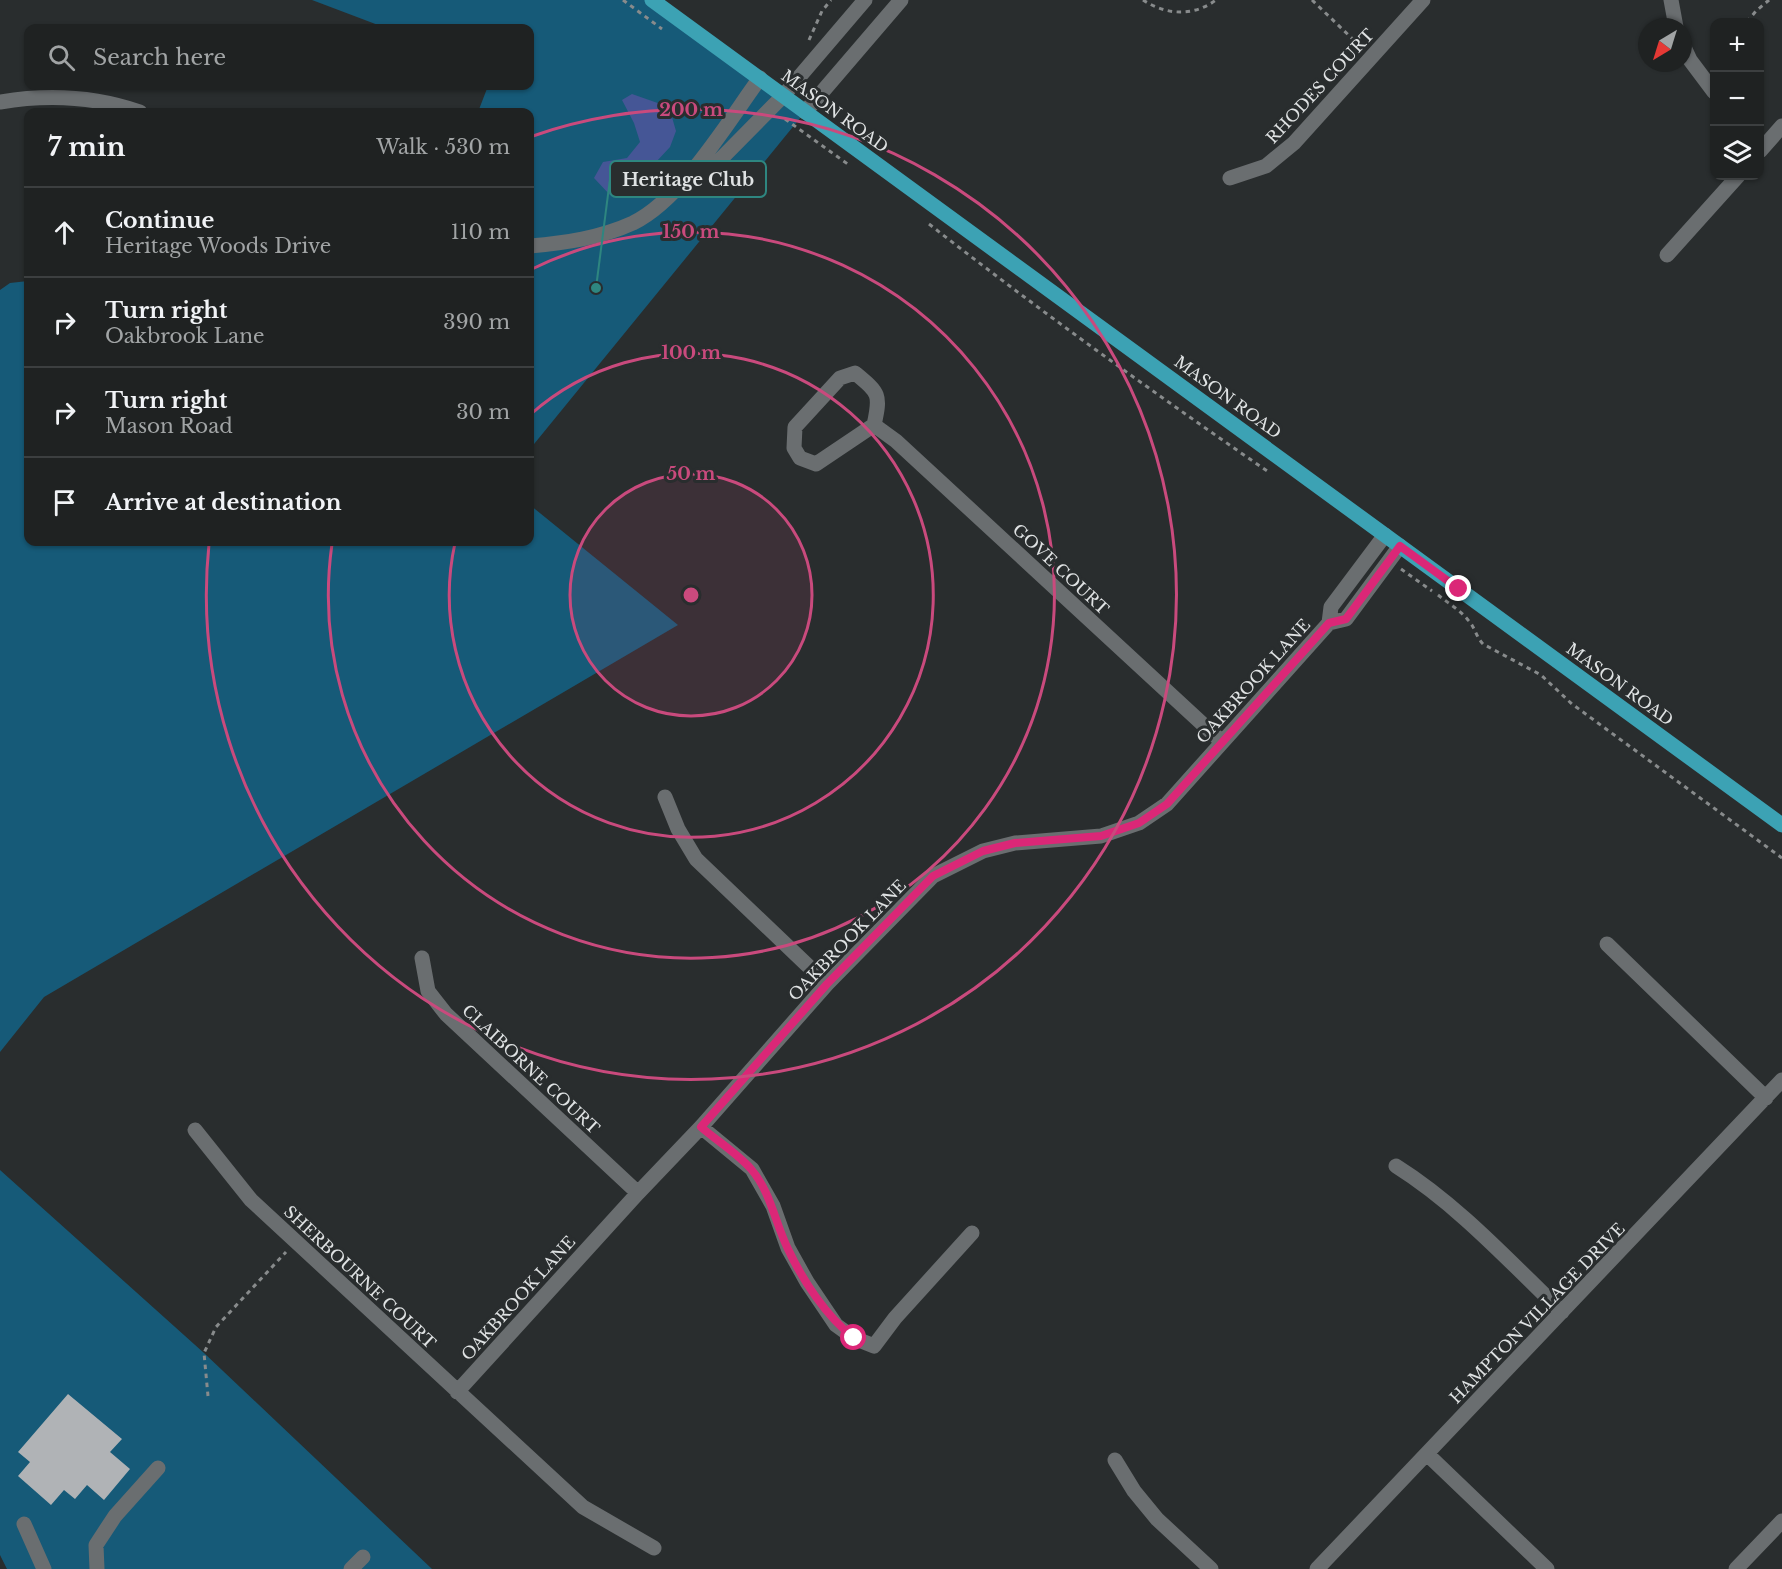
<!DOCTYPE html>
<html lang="en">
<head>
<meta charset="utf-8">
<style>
	:root { --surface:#1f2222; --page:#272a2a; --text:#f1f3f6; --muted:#a1a4a5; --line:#3c3f40 }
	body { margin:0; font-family:"Libre Baskerville",serif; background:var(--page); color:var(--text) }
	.controls { position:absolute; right:18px; top:18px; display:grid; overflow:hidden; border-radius:12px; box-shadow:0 2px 4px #0004 }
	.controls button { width:54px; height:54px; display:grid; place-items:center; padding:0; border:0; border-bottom:2px solid var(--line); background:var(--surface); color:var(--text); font:30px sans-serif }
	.compass { position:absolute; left:1638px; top:18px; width:54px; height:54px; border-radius:50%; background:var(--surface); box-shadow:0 2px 4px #0004; rotate:218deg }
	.stop { position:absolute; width:18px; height:18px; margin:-14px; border:4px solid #db2777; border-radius:50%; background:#fff }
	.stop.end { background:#db2777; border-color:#fff; box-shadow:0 2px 6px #0008 }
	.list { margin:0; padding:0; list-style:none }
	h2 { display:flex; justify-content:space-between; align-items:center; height:78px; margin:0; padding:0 24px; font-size:26px }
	h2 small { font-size:20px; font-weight:400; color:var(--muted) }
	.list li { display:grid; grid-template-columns:39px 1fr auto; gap:18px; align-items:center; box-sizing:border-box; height:90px; padding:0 24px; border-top:2px solid var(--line) }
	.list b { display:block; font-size:22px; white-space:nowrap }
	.list p { margin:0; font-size:20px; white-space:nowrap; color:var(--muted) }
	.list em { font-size:20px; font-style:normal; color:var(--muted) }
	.icon { flex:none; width:33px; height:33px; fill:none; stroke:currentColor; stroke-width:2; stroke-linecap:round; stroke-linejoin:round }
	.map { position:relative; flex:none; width:1782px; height:1569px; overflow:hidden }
	.search { position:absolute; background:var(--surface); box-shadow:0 2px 4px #0004; left:24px; top:24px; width:510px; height:66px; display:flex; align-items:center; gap:15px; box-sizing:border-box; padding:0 21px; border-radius:12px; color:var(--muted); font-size:22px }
	.panel { position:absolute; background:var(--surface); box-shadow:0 2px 4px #0004; left:24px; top:108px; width:510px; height:438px; border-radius:12px }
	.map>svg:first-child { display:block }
	.green { fill:#165a78 }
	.water { fill:#455696 }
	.building { fill:#b0b3b6 }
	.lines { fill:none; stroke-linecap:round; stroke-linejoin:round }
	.path { stroke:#888b8c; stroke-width:3; stroke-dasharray:4.5 4.5; stroke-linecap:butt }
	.minor { stroke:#6a6e70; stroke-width:15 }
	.major { stroke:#3ca2b4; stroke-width:15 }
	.route { stroke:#db2777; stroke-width:8 }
	.ring { fill:none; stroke:#c94a7d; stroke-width:3 }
	.labels { text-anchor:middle; stroke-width:6; stroke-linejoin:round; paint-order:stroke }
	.street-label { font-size:16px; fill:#dfe2e3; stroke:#292d2e }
	.centre { fill:#c94a7d; stroke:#292d2e; stroke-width:3 }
	.ring-label { font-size:18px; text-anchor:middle; font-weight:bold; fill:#c94a7d; stroke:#292d2e; stroke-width:6; stroke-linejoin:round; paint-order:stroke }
	.leader { fill:none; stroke:#2e8680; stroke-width:2 }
	.callout-dot { fill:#2e8680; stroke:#292d2e; stroke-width:2 }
	.callout { fill:#292d2e; stroke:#2e8680; stroke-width:2 }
	.callout-label { font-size:18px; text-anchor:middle; font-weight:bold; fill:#dfe2e3 }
</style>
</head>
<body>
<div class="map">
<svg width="1782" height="1569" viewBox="0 0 1782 1569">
	<rect width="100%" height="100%" fill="#292d2e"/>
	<path class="green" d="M312 0H652L805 112 530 449V112H478L488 86H530V28H386Z
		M28 281V542H530V505L678 625 44 997 0 1052V290L10 283Z
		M0 1170 204 1353 432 1569H7L0 1555Z"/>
	<path class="water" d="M632 94 669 107 676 131 670 147 656 162 635 178 624 194 610 195 594 178 603 162 627 158 640 142 634 123 622 100Z"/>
	<path class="building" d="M68 1394 122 1439 110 1452 130 1469 104 1500 87 1485 75 1499 64 1490 51 1505 18 1476 30 1462 18 1452Z"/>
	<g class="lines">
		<path class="path" d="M623 0 662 29
			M1143 0C1166 15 1193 17 1216 0
			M1312 0 1362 48
			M1747 22 1756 11 1769 0
			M809 40 822 11 831 0
			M785 119 849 165
			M929 224C1040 311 1154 393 1270 473
			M1401 569 1432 591
			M1438 595C1448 603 1460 610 1468 620 1475 627 1476 637 1483 644L1541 675 1572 704 1782 858
			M208 1396 204 1353 216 1327 286 1252"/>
		<path class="minor" d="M1671 0 1676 27
			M1683 45 1690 60 1714 92
			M0 102C47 94 94 96 140 112
			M805 112 901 0
			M1760 151 1782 126
			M1230 178 1266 166 1294 143 1423 0
			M682 188 705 175 783 96 865 0
			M530 246C565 243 600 238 633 223 682 199 727 123 760 78
			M1667 255 1738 176
			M874 425 816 464 800 458 794 448 795 427 840 378 855 373C879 393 881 394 874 425L896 441 1222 742
			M1329 623 1331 607 1385 535
			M665 797 678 829 696 859 827 984
			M1607 944 1766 1098
			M422 958 428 991 446 1014 638 1193
			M701 1127 752 1169 773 1206 788 1248 807 1282 836 1325 854 1338 874 1346 895 1318 972 1233
			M195 1130 251 1200 583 1507 654 1548
			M1396 1166C1458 1205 1509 1261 1562 1312
			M457 1392 638 1193 701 1127 827 984 933 876 983 851 1015 843 1101 836 1139 823 1167 804 1329 623 1346 619 1400 546
			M1427 1454 1547 1569
			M1115 1460 1134 1491 1157 1519 1211 1569
			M24 1524 44 1569
			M97 1569 96 1545 115 1516 158 1468
			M351 1569 363 1557
			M1317 1569 1782 1080
			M1736 1569 1782 1521"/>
		<path class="major" d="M652 0 1782 825"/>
	</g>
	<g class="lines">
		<path class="route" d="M854 1338C826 1316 803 1281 788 1249 775 1223 771 1192 751 1169 737 1153 717 1141 701 1127L827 984 933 876 983 851 1015 843 1101 836 1139 823 1167 804 1329 623 1346 619 1400 546 1459 589"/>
	</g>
	<circle cx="691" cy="595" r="121" fill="#c94a7d" fill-opacity=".12"/>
	<g class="ring">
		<circle cx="691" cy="595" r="121"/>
		<path d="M531 414A242 242 0 1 1 455 543"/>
		<path d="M532 269A363 363 0 1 1 332 544"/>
		<path d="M533 136A485 485 0 1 1 209 544"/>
	</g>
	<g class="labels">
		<g class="street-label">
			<text transform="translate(1320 86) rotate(-47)" y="6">RHODES COURT</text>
			<text transform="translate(835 111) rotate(36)" y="6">MASON ROAD</text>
			<text transform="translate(1228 397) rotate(36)" y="6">MASON ROAD</text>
			<text transform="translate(1061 569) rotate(43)" y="6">GOVE COURT</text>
			<text transform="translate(1253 681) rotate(-48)" y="6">OAKBROOK LANE</text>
			<text transform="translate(1620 684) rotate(36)" y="6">MASON ROAD</text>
			<text transform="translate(847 940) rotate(-46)" y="6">OAKBROOK LANE</text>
			<text transform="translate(531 1069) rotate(43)" y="6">CLAIBORNE COURT</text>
			<text transform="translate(360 1277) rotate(43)" y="6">SHERBOURNE COURT</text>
			<text transform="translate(518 1298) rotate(-48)" y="6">OAKBROOK LANE</text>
			<text transform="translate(1537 1313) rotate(-46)" y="6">HAMPTON VILLAGE DRIVE</text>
		</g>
	</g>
	<circle cx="691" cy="595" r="9" class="centre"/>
	<g class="ring-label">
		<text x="691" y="116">200 m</text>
		<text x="691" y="238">150 m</text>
		<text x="691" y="359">100 m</text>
		<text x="691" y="480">50 m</text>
	</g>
	<path class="leader" d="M596 288L610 179"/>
	<circle class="callout-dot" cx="596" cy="288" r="6"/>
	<rect class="callout" x="610" y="161" width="156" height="36" rx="6"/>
	<g class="callout-label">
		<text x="688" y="186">Heritage Club</text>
	</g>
</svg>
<div class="controls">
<button>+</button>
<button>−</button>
<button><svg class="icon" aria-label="layers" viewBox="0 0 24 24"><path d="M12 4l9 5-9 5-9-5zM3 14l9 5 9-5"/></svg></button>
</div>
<svg class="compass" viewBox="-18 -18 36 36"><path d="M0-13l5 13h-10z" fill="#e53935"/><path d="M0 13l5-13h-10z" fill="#a1a4a5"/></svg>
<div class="stop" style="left:854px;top:1338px"></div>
<div class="stop end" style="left:1459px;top:589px"></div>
<div class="search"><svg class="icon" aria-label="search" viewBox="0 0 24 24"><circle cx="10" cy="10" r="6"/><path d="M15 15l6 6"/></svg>Search here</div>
<section class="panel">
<h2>7 min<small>Walk · 530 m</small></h2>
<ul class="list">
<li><svg class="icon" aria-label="ahead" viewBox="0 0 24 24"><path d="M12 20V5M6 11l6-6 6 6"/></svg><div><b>Continue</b><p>Heritage Woods Drive</p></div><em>110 m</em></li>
<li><svg class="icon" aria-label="right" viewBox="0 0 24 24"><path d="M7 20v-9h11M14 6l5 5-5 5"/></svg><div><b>Turn right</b><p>Oakbrook Lane</p></div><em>390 m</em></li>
<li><svg class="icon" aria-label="right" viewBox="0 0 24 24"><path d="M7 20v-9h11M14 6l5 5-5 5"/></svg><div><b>Turn right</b><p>Mason Road</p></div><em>30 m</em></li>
<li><svg class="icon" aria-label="arrive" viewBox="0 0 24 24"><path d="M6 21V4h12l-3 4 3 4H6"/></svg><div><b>Arrive at destination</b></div></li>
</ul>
</section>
</div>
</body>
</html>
